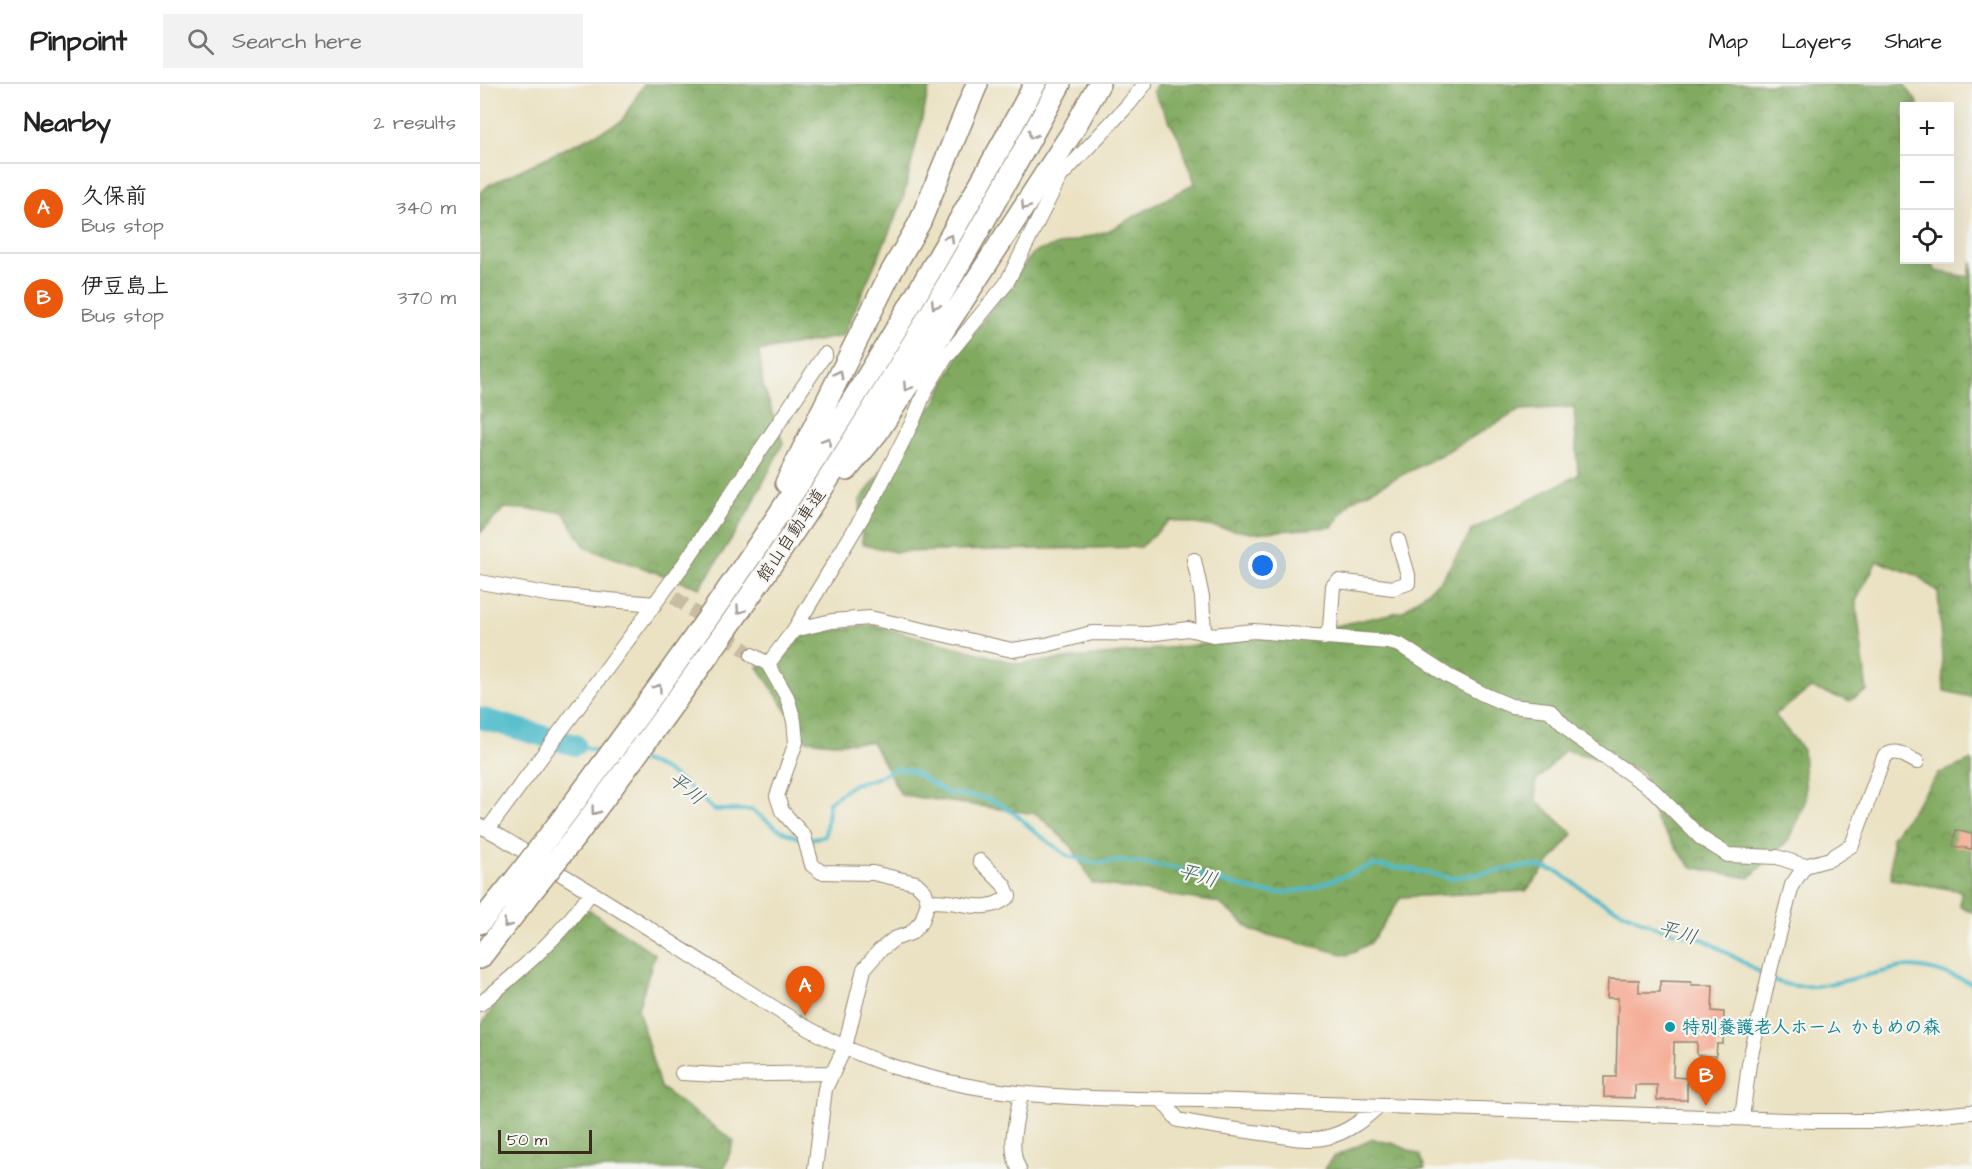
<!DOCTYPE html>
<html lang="en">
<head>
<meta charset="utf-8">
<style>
	:root { --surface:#fff; --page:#f2f2f2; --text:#222; --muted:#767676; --line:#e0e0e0; --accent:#ea580c }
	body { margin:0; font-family:"Architects Daughter","Klee One",sans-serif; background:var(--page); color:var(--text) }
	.controls { position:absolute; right:18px; top:18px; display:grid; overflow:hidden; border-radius:0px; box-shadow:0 6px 24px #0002 }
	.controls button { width:54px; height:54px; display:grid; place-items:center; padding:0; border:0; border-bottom:2px solid var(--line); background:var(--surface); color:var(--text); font:30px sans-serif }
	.scale { position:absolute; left:18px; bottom:15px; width:94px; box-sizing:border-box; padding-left:6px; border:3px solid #3b2a1e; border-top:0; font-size:16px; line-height:21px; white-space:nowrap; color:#3b2a1e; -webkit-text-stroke:4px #f6f6f2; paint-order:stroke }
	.you { position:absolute; left:783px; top:482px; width:21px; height:21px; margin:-15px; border:4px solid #fff; border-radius:50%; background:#1a73e8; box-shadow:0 0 0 9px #1a73e833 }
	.badge { display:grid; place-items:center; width:39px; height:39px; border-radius:50%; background:var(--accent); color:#fff; font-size:20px; font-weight:700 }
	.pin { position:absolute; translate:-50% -50px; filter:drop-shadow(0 2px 3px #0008) }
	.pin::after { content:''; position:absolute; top:32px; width:21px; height:18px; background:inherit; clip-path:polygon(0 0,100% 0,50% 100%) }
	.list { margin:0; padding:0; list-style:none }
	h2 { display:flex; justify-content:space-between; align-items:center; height:78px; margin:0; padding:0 24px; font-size:26px }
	h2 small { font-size:20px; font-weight:400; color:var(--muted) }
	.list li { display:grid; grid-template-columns:39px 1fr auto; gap:18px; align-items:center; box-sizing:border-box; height:90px; padding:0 24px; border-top:2px solid var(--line) }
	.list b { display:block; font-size:22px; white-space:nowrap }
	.list p { margin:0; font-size:20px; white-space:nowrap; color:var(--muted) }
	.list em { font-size:20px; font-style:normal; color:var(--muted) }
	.icon { flex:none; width:33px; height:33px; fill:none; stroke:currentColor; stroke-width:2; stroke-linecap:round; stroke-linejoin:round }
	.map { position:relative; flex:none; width:1492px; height:1085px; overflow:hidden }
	header { display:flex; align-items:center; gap:36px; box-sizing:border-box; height:84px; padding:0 30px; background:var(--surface); border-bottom:2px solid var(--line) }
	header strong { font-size:28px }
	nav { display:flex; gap:33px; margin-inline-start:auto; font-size:21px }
	.search { width:420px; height:54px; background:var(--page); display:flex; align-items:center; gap:15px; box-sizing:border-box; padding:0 21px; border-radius:0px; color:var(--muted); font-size:22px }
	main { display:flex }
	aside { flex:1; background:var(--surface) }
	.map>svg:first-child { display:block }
	.forest { fill:url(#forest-crowns); stroke:#5e6a3f; stroke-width:1.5 }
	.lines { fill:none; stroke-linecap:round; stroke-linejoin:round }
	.stream { stroke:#4fbbcb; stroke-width:4 }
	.river { stroke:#4fbbcb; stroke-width:22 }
	.building { fill:#f5a68f }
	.minor-tunnel { stroke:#c8bda2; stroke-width:14; stroke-dasharray:14 7; stroke-linecap:butt }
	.minor-casing { stroke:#938670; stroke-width:16 }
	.highway-casing { stroke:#938670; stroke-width:24 }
	.minor { stroke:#fff; stroke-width:14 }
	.highway { stroke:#fff; stroke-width:21 }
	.highway-bridge-casing { stroke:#938670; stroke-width:24; stroke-linecap:butt }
	.highway-bridge { stroke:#fff; stroke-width:21 }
	.oneway { stroke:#a79f9a }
	.culture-dot { fill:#0f9aa8; stroke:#f6f6f2; stroke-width:2 }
	.labels { text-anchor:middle; stroke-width:4.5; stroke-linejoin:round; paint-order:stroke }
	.street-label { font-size:18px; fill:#3b2a1e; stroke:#f6f6f2 }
	.culture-label { font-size:18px; font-weight:bold; fill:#0d838f; stroke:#f6f6f2; text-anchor:start }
	.water-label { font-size:20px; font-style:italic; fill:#425d5b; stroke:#f6f6f2 }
</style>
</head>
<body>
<header>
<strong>Pinpoint</strong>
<div class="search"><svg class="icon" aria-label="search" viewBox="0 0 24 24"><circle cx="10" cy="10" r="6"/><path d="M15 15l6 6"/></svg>Search here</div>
<nav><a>Map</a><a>Layers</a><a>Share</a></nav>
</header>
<main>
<aside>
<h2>Nearby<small>2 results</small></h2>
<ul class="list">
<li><span class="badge">A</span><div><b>久保前</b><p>Bus stop</p></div><em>340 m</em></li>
<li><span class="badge">B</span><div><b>伊豆島上</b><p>Bus stop</p></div><em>370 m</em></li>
</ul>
</aside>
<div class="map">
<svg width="1492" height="1085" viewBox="0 0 1492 1085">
	<defs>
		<pattern id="forest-crowns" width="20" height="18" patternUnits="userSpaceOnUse" patternTransform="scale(1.5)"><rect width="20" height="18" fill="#81aa60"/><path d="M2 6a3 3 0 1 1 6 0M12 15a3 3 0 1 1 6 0" fill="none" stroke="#6b8b4f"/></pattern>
	</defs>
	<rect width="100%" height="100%" fill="#f6f6f2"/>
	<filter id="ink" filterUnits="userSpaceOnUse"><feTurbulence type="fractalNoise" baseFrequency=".0167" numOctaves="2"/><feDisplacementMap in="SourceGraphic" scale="12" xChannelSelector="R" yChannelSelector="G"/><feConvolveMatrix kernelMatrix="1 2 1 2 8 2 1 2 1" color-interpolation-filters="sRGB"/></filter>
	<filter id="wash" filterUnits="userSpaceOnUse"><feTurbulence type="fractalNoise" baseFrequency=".008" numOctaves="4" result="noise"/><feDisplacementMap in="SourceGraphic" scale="24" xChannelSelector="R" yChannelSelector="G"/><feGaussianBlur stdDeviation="1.35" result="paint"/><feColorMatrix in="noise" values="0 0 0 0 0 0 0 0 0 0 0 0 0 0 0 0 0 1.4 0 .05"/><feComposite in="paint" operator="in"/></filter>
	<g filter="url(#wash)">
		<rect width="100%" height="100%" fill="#ebe2c3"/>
		<path class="forest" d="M164 0H457L449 5 422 119 363 252 279 267 283 301 303 359 269 427 220 504 106 464 83 428 25 424 0 449V109L9 101 141 38Z
			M677 0H1424L1438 19V22H1424V176H1452L1455 187 1489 193 1492 177V613L1464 607 1458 508 1436 491 1397 477 1376 517 1387 607 1369 617 1331 604 1295 631 1323 666 1326 715 1310 755 1269 794 1211 783 1176 737 1162 687 1085 666 1055 699 1057 717 1093 750 1046 807 921 813 891 859 867 871 773 847 739 819 612 799 592 763 557 730 421 711 392 658 352 659 326 656 278 583 326 550 394 541 539 580 819 550 923 527 962 495 993 445 1098 391 1094 323 1040 326 957 373 871 417 852 443 772 449 690 436 661 463 415 468 382 460 380 416 455 318 481 266 554 168 628 147 715 99 699 54 673 7Z
			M1492 676V828L1480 823 1481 807 1411 795 1412 753 1458 690Z
			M103 822 175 870 158 925 180 1003 254 1057 244 1085H0V943L35 892Z
			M893 1055 915 1060 940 1071 945 1085H844L853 1073Z"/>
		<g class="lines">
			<path class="stream" d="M95 661 122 668
				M162 677C191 684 212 706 234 726H272L298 745 319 754
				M329 755 345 752 349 718 374 700 394 695 417 684 434 688 467 709 503 714 518 719 538 732 555 748 588 772 614 779 644 777 686 782 780 808 802 809 829 805 893 781 929 785 971 794 1049 782 1060 783 1078 788 1118 816 1173 842 1225 856 1285 891
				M1292 895C1321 912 1370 895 1401 888 1408 887 1417 883 1424 883 1447 882 1470 891 1492 899"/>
			<path class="river" d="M0 634 95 661"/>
		</g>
		<g id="blocks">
			<path class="building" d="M1476 746 1492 750V765L1473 762Z
				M1128 895 1159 896V908H1180V897L1211 898V901H1233L1232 927 1244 928 1243 960H1237L1236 972 1217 971V958H1194L1193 993 1207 994V1016H1177V1001H1155V1014L1124 1013V993H1136L1138 914H1127Z"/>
		</g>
	</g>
	<g filter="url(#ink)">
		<use href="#blocks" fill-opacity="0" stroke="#938670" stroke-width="1.5"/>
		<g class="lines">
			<path class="minor-tunnel" d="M194 513 272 571"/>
			<g class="minor-casing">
				<path id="minor" d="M714 476 722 513 724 549
					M0 498 72 511 175 520
					M314 546 352 537 390 534 532 566 566 561 612 549 668 550 708 545 733 551 774 547 908 558 920 561 968 592 1005 611 1031 622 1069 626 1095 652 1173 706 1221 754 1248 771 1297 773 1325 782 1312 801 1291 882 1269 980 1262 1034
					M844 554 850 544 853 502 858 497 913 504 928 499V491L918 456
					M272 571 288 580 307 613 314 637 316 658 297 712 302 727 324 752 332 781 341 788 393 789 436 799 445 808 448 818 442 837 431 849 414 855 399 867 384 885 365 963 345 1005 335 1085
					M288 580 314 546 395 412 432 339 446 305 466 273 526 200 580 93 648 21 665 0
					M0 742C24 752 44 769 67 782 132 819 194 861 258 901 303 930 350 960 400 978 520 1022 631 1012 756 1017 948 1024 1141 1029 1333 1037H1399L1492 1028
					M8 745 204 480 345 270
					M1325 782 1350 775 1372 761 1404 673C1416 663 1425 672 1437 678
					M448 818C477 813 504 834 529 812L524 801 500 777
					M0 920C41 886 81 852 111 808
					M202 989 239 991 353 989
					M681 1015 698 1036C728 1042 758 1046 789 1050 808 1053 830 1058 848 1053 868 1048 884 1035 899 1022
					M539 1085C527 1063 537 1034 541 1010"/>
			</g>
			<g class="highway-casing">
				<path id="highway" d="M367 386 397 349 591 50 619 0
					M306 399 409 192 440 138 497 0
					M78 740C169 619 257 496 339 369 417 249 487 125 555 0
					M96 752C187 631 276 508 358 380 437 257 510 129 580 0
					M0 839 38 792
					M0 874 53 806"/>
			</g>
			<use href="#minor" class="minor"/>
			<use href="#highway" class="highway"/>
			<g class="highway-bridge-casing">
				<path id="highway-bridge" d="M38 792 78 740
					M53 806 96 752"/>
			</g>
			<use href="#highway-bridge" class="highway-bridge"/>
		</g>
		<defs><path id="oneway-chevron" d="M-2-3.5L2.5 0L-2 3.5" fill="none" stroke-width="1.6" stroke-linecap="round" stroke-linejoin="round" transform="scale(1.5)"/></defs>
		<g class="oneway">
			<use href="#oneway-chevron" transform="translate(552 51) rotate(119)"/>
			<use href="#oneway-chevron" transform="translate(545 122) rotate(123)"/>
			<use href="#oneway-chevron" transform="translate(470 154) rotate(-59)"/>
			<use href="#oneway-chevron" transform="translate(455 221) rotate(121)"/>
			<use href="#oneway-chevron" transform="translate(359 290) rotate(-63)"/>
			<use href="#oneway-chevron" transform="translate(427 303) rotate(123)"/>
			<use href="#oneway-chevron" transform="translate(347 357) rotate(-58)"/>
			<use href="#oneway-chevron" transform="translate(260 526) rotate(125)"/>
			<use href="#oneway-chevron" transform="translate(178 604) rotate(-54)"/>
			<use href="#oneway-chevron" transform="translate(115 727) rotate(127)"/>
			<use href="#oneway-chevron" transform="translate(27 840) rotate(128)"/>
		</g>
	</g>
	<circle class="culture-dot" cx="1190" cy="943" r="6"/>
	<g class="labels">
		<g class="street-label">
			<text transform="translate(311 451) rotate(-56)" y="6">館山自動車道</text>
		</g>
		<g class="culture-label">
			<text x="1202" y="949">特別養護老人ホーム かもめの森</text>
		</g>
		<g class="water-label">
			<text transform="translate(207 704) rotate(39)" y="7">平川</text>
			<text transform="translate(718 791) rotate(16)" y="7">平川</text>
			<text transform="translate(1198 848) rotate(16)" y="7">平川</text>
		</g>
	</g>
</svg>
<div class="controls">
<button>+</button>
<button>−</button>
<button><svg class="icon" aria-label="locate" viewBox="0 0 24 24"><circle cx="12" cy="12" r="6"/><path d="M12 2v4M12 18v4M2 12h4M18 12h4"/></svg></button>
</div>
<div class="scale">50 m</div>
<div class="you"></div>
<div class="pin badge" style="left:325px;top:932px">A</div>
<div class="pin badge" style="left:1226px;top:1022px">B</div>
</div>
</main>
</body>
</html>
